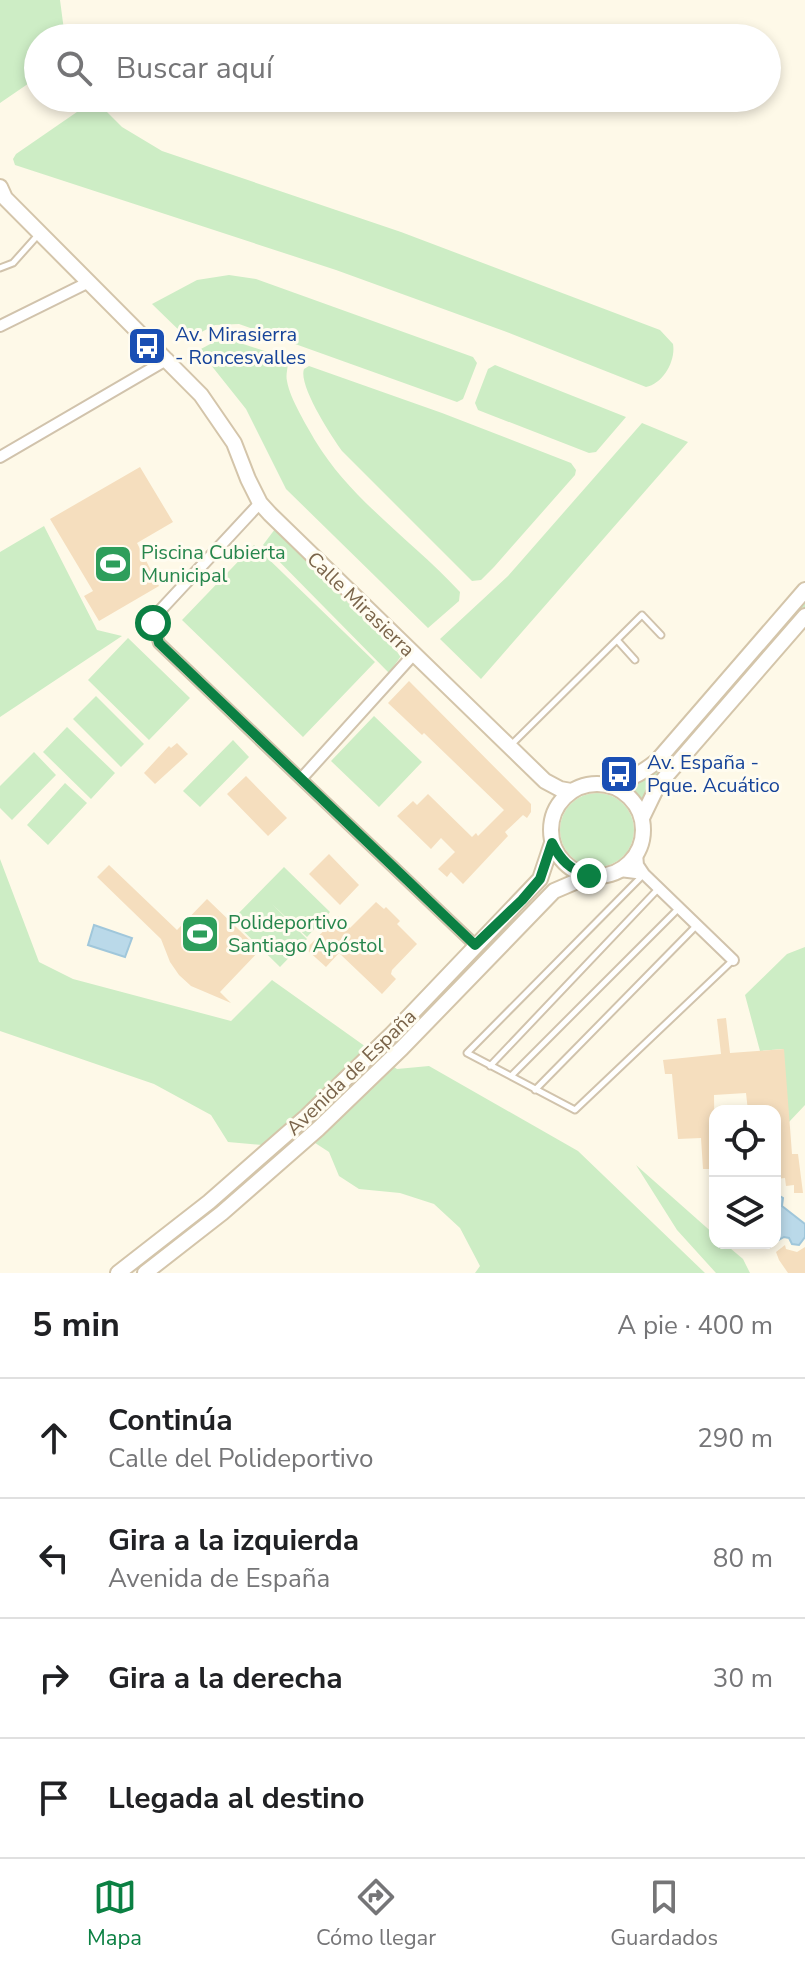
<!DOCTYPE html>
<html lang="es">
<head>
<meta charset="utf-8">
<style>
	:root { --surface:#fff; --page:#f2f2f2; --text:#202124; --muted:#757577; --line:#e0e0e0; --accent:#0b8043 }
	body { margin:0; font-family:"Nunito Sans",sans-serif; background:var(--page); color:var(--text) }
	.controls { position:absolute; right:24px; bottom:24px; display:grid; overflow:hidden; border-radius:16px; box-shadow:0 4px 12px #0003 }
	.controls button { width:72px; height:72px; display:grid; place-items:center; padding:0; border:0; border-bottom:2px solid var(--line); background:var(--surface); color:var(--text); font:40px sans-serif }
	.stop { position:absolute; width:24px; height:24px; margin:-18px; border:6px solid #0b8043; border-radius:50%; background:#fff }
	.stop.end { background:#0b8043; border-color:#fff; box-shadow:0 2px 8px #0008 }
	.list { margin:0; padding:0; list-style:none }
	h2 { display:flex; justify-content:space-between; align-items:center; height:104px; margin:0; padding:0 32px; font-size:34px }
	h2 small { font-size:26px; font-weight:400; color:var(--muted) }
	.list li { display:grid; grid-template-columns:52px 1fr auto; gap:24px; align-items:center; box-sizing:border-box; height:120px; padding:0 32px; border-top:2px solid var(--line) }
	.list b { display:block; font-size:30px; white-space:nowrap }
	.list p { margin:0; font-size:26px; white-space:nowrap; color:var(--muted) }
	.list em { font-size:26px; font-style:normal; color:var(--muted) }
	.icon { flex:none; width:44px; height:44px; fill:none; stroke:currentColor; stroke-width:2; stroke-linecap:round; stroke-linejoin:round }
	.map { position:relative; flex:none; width:805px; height:1273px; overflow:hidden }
	.search { position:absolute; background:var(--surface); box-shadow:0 4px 12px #0003; left:24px; right:24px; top:24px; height:88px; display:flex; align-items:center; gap:20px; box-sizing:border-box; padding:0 28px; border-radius:44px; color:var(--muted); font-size:30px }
	.sheet { height:584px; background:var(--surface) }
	nav { display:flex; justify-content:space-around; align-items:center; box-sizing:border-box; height:112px; border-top:2px solid var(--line); background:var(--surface); font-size:22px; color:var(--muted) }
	nav a { display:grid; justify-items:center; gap:4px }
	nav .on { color:var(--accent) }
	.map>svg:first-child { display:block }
	.green { fill:#cdedc5 }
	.water { fill:#bad9e9; stroke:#a0c7db; stroke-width:2 }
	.building { fill:#f5debe }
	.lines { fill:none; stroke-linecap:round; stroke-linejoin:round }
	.lane-casing { stroke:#d1c3ac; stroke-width:9 }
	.street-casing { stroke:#d1c3ac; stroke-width:14 }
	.secondary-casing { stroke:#d4c5aa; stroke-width:18 }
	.lane { stroke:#fff; stroke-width:5 }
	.street { stroke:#fff; stroke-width:10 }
	.secondary { stroke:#fff; stroke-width:14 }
	.route { stroke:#0b8043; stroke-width:10 }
	.labels { text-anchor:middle; stroke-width:6; stroke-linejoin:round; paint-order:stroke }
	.transit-label { font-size:20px; fill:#164399; stroke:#fffcf0; text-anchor:start }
	.leisure-label { font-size:20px; fill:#27864d; stroke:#fffcf0; text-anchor:start }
	.street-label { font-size:20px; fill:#7a644a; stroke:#fffcf0 }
</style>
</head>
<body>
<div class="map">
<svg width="805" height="1273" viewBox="0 0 805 1273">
	<rect width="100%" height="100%" fill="#fef9e8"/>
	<path class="green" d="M0 0H60L65 38H38V77L0 103Z
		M90 103 99 104 122 127 162 151 401 232 660 330 673 344C676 361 663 384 646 387L504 331 336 270 15 165 13 159 16 154Z
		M229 275 256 279 473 357 477 363 463 399 457 402 239 324 215 325 188 339 152 304 197 280Z
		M228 339 286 358C290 366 285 372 287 381 290 399 307 426 316 442 352 501 414 542 460 592L459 601 428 628 286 489 246 409 199 350 214 342Z
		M495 365 626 417 596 452 589 453 478 410 475 403 488 369Z
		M309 366 442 413 571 463 576 470 575 475 494 567 481 580 472 581 342 451C331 436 298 385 304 369Z
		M642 423 688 442 481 679 440 639 508 576Z
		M44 526 97 630 122 636 0 717V552Z
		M275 529 401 656 389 673 263 545Z
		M254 545 375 662 303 737 182 620Z
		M805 601V610L663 770 648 789 642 804 627 787 660 767Z
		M128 638 190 698 149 740 88 680Z
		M96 696 144 744 121 767 73 719Z
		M374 716 422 762 379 807 331 761Z
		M67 727 115 773 91 799 43 752Z
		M233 740 249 757 200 807 183 791Z
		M34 752 56 775 12 820 0 808V786Z
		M65 783 87 803 48 845 27 825Z
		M560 830a37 37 0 1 1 74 0a37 37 0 1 1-74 0Z
		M0 859 39 962 73 979 231 1021 272 980 397 1069 429 1066 578 1151 705 1273H475L480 1266 460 1228 434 1204 400 1193 359 1189 339 1176 329 1152 312 1141 273 1146 228 1142 211 1115 154 1084 0 1031Z
		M284 867 330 912 307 937 272 904 307 939 280 967 232 920Z
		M805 947V1105L789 1122 783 1049 760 1051 745 995 787 954Z
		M636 1165 715 1235V1243H724L743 1259 750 1273H716L677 1230Z"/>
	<path class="water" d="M94 925 132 938 125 957 88 945Z
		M775 1193 783 1198 782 1206 805 1224V1237L799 1245 792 1244 789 1238 784 1237 775 1242Z"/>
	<path class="building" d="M140 467 173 522 137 543 159 586 99 621 84 596 93 591 50 519Z
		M409 681 531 804V812L527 818 523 815 505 832 508 836 463 884 451 872 447 877 438 869 455 852 441 838 431 849 397 816 413 801 417 805 428 794 472 837 476 833 478 836 504 810 424 733 422 735 388 703Z
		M177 743 188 754 155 784 144 773 169 746 171 748Z
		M246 776 287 818 268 836 227 794Z
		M329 854 359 885 340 905 309 874Z
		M109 865 177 930 207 899 260 950 220 992 231 1003 191 986 179 975 170 962 161 939 97 877Z
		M376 902 384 909 386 907 400 921 397 924 417 944 392 970 391 974 396 979 382 994 339 953 326 967 306 949 338 916 350 928Z
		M726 1018 730 1053 784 1049 792 1154H798L803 1193H794V1185L786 1186 785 1178 775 1179V1111H748L746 1093 714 1095 715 1169H703L701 1138 678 1139 672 1074H665L663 1060 721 1054 717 1019Z
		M785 1245 786 1249 797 1252 805 1247V1273H788L779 1260 776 1252Z"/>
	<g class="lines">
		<g class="lane-casing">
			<path id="lane" d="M0 268 13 263 38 235
				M617 640 635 660
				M510 746 642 615 661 635
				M643 875 467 1053 575 1110 733 960
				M490 1066 658 889
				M511 1076 679 908
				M535 1090 696 926"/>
		</g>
		<g class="street-casing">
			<path id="street" d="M0 326 89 282
				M0 457 168 359
				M260 503 156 615 153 623 159 643 301 779 413 655
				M301 779 475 945
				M637 854 638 865 644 874 733 960
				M620 871 644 874"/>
		</g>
		<g class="secondary-casing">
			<path id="secondary" d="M0 187 5 198 201 395 234 443 248 479 260 503 270 514 545 781 560 789 571 791
				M551 830a46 46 0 1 1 92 0a46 46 0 1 1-92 0Z
				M605 784C626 782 641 774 657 761L805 590
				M642 818 656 789 667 775 805 616
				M118 1273 209 1202 306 1117 393 1033 540 879 552 843
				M145 1273 222 1213 318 1129 402 1048 554 891 589 876"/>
		</g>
		<use href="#lane" class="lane"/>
		<use href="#street" class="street"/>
		<use href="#secondary" class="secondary"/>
	</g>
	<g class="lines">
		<path class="route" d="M153 623 159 643 475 945 522 900 540 879 552 843C561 861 570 869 589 876"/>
	</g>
	<defs>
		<g id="bus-square" transform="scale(2)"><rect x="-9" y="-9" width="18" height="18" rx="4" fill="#1a4fb4" stroke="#fffcf0"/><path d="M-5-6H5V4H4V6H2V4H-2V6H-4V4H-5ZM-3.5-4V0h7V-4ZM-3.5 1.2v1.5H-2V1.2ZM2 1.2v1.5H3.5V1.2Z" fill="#fff"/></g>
		<g id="stadium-square" transform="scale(2)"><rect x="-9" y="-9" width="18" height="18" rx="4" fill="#2e9e5b" stroke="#fffcf0"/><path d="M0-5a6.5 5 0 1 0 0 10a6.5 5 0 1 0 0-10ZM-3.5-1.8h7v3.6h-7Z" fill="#fff"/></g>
	</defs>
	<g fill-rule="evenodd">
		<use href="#bus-square" x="147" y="346"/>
		<use href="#stadium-square" x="113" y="564"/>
		<use href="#bus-square" x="619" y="774"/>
		<use href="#stadium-square" x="200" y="934"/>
	</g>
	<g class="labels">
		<g class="transit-label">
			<text x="175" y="341">Av. Mirasierra<tspan x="175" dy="23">- Roncesvalles</tspan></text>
			<text x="647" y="769">Av. España -<tspan x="647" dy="23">Pque. Acuático</tspan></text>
		</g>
		<g class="leisure-label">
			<text x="141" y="559">Piscina Cubierta<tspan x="141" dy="23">Municipal</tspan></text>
			<text x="228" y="929">Polideportivo<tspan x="228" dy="23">Santiago Apóstol</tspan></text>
		</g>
		<g class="street-label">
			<text transform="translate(361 604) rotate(44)" y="7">Calle Mirasierra</text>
			<text transform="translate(351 1072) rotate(-44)" y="7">Avenida de España</text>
		</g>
	</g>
</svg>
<div class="controls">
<button><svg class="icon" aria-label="locate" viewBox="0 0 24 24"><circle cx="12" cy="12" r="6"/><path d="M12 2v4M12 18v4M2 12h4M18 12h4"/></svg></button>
<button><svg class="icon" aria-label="layers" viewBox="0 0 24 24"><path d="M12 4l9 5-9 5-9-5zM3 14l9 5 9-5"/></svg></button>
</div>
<div class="stop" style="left:153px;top:623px"></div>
<div class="stop end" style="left:589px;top:876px"></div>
<div class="search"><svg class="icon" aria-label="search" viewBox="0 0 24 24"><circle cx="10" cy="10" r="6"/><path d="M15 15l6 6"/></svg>Buscar aquí</div>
</div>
<section class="sheet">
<h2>5 min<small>A pie · 400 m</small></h2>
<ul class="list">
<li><svg class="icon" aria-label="ahead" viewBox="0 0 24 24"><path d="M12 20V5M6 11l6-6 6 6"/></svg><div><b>Continúa</b><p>Calle del Polideportivo</p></div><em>290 m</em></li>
<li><svg class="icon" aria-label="left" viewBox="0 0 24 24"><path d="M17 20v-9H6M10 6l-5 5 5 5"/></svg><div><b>Gira a la izquierda</b><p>Avenida de España</p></div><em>80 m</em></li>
<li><svg class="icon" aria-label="right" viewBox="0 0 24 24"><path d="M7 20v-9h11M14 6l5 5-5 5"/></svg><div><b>Gira a la derecha</b></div><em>30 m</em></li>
<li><svg class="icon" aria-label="arrive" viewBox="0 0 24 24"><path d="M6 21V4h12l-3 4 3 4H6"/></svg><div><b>Llegada al destino</b></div></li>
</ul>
</section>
<nav>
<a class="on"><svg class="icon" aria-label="map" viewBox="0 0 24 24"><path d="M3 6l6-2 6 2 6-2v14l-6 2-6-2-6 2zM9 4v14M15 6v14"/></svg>Mapa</a>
<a><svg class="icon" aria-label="directions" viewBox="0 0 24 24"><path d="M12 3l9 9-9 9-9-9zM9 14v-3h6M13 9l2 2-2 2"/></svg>Cómo llegar</a>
<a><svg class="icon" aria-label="saved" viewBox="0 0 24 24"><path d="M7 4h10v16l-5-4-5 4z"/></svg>Guardados</a>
</nav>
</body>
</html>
